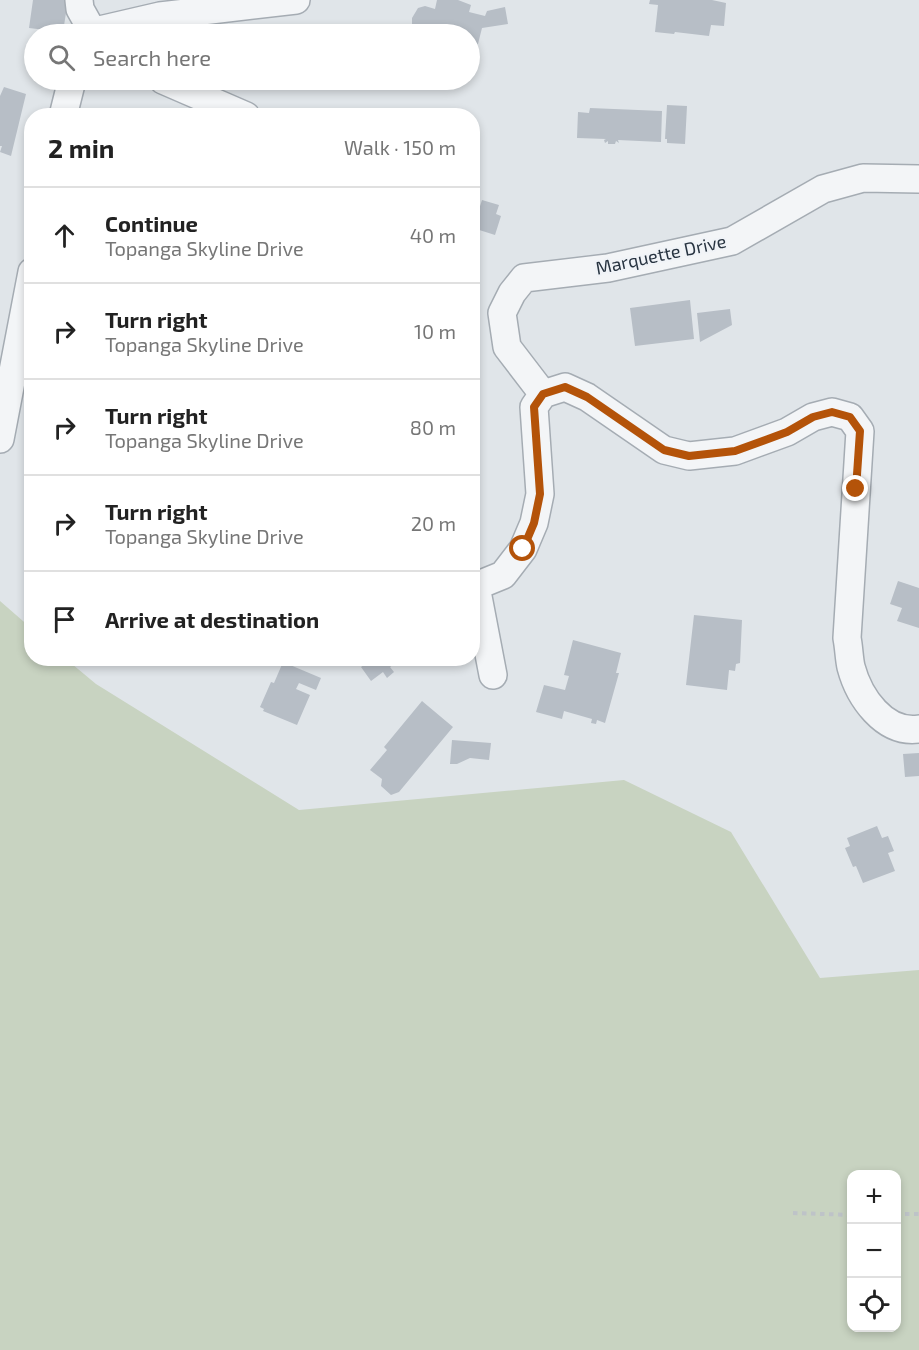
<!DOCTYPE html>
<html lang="en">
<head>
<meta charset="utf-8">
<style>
	:root { --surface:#fff; --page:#f2f2f2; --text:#222; --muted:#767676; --line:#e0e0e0 }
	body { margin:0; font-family:"Exo 2",sans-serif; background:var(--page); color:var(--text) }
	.controls { position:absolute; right:18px; bottom:18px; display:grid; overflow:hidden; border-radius:12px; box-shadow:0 3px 9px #0003 }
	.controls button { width:54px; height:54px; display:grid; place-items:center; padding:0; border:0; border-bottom:2px solid var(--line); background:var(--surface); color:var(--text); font:30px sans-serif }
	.stop { position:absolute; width:18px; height:18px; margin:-14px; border:4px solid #b45309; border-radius:50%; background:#fff }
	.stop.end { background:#b45309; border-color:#fff; box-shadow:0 2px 6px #0008 }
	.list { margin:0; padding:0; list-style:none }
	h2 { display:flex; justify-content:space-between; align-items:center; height:78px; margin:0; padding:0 24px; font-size:26px }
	h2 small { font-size:20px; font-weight:400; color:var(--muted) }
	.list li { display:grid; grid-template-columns:39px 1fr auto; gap:18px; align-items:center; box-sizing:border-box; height:96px; padding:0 24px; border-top:2px solid var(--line) }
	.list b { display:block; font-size:22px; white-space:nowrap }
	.list p { margin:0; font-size:20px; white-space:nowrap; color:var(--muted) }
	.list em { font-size:20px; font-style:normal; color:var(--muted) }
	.icon { flex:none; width:33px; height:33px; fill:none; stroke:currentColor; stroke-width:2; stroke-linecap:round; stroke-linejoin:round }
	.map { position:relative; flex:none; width:919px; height:1350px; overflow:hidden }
	.search { position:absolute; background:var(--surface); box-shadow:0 3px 9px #0003; left:24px; top:24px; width:456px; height:66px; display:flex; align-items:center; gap:15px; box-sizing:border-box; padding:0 21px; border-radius:33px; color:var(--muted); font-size:22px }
	.panel { position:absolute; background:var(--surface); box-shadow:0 3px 9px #0003; left:24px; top:108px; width:456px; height:558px; border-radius:24px }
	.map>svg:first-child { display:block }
	.green { fill:#c8d3c1; fill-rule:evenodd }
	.building { fill:#b7bec6 }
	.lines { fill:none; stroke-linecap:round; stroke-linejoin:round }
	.minor-casing { stroke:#a5acb3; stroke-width:30 }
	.path { stroke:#bec3c8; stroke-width:4; stroke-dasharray:4.5 4.5; stroke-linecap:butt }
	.minor { stroke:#f3f5f7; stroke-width:27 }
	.route { stroke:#b45309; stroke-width:8 }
	.labels { text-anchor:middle; stroke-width:4.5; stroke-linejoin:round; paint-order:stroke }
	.street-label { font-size:18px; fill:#283441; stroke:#f0f3f7 }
</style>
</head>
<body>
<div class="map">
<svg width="919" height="1350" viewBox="0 0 919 1350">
	<rect width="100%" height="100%" fill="#e0e5e9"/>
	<path class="green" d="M0 601 31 628 32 658 66 659 96 684 299 810 624 780 731 832 820 978 919 970V1350H0ZM852 1174H896V1328H852Z"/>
	<path class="building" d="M33 0H68L63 32 29 28Z
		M437 0H458L471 5 469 12 485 16 487 11 505 7 508 24 482 28 477 48 470 46V34H429L412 30V18L418 8 425 6 435 9Z
		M650 0H712L726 3 724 26 711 25 709 36 675 32 674 34 655 32 658 5 649 4Z
		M290 26V32H306V34H258V28Z
		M4 87 26 94 11 156 0 152 2 146H0V96Z
		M667 105 687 106 685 144 667 143V139H665Z
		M590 108 662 111 661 142 618 140 619 143 616 141 615 144H608V141L605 143 604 140 606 139 577 138 578 112 589 113Z
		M482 200 499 205 496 214 501 216 495 235 473 228Z
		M690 300 694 339 635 346 630 308Z
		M730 309 732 325 700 342 697 313Z
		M898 581 919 588V628L897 621 902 608 890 604Z
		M694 615 742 620 740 663 736 664 735 671 729 670 727 690 686 685Z
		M573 640 621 653 616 673H619L605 723 597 720 596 724 591 723 592 719 564 711 562 719 536 712 544 685 565 690 569 676 564 675Z
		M373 658H402L390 667 394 672 387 678 383 672 371 681 361 667Z
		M283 662 321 678 316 690 299 683 296 689 310 695 297 725 263 711 264 709 260 707 271 682 274 683Z
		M422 701 453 727 399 792 391 795 381 786 382 779 370 770 387 750 384 747Z
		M452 740 491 743 489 760 470 758 457 764H450Z
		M919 753V776L905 777 903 754Z
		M877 826 882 838 888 836 894 851 888 853 895 871 863 883 856 866 853 867 845 848 850 846 847 838Z"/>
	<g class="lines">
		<g class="minor-casing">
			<path id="minor" d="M79 0 80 9 94 34
				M89 34 91 32 160 16 296 0
				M163 80 246 116
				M63 116 72 80
				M543 394 507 347 502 313 512 293 524 278 608 268 732 241 823 189 863 178 919 179
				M0 439 32 272
				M472 585 476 586 503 575 523 549 534 523 540 494 534 407 543 394 565 387 587 397 664 450 689 456 735 451 787 432 813 417 832 412 850 417 860 431 847 638C849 648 849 658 851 667 859 697 884 734 919 729
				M476 586 493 675"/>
		</g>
		<path class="path" d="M793 1213 852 1215
			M896 1214H919"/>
		<use href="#minor" class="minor"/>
	</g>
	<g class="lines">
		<path class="route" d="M523 549 534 523 540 494 534 407 543 394 565 387 587 397 664 450 689 456 735 451 787 432 813 417 832 412 850 417 860 431 856 489"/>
	</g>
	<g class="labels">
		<g class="street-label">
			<text transform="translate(661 255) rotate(-12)" y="6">Marquette Drive</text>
		</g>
	</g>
</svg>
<div class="controls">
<button>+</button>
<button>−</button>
<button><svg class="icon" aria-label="locate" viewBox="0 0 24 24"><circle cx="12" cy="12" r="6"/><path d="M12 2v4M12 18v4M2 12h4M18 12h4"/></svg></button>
</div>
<div class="stop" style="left:523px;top:549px"></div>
<div class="stop end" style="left:856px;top:489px"></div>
<div class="search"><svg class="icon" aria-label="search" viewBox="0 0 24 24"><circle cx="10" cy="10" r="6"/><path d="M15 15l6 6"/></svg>Search here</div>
<section class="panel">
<h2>2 min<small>Walk · 150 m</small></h2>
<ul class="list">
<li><svg class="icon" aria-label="ahead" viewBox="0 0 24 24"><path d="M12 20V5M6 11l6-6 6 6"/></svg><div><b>Continue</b><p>Topanga Skyline Drive</p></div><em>40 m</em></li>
<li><svg class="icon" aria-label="right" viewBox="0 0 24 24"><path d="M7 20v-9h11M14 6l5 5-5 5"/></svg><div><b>Turn right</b><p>Topanga Skyline Drive</p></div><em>10 m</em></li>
<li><svg class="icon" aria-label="right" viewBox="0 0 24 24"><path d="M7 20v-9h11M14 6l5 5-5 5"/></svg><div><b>Turn right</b><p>Topanga Skyline Drive</p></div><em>80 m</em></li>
<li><svg class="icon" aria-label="right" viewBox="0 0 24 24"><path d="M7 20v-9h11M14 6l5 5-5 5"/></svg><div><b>Turn right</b><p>Topanga Skyline Drive</p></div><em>20 m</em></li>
<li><svg class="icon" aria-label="arrive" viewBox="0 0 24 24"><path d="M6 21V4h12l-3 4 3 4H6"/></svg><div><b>Arrive at destination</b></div></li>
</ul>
</section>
</div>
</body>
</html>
